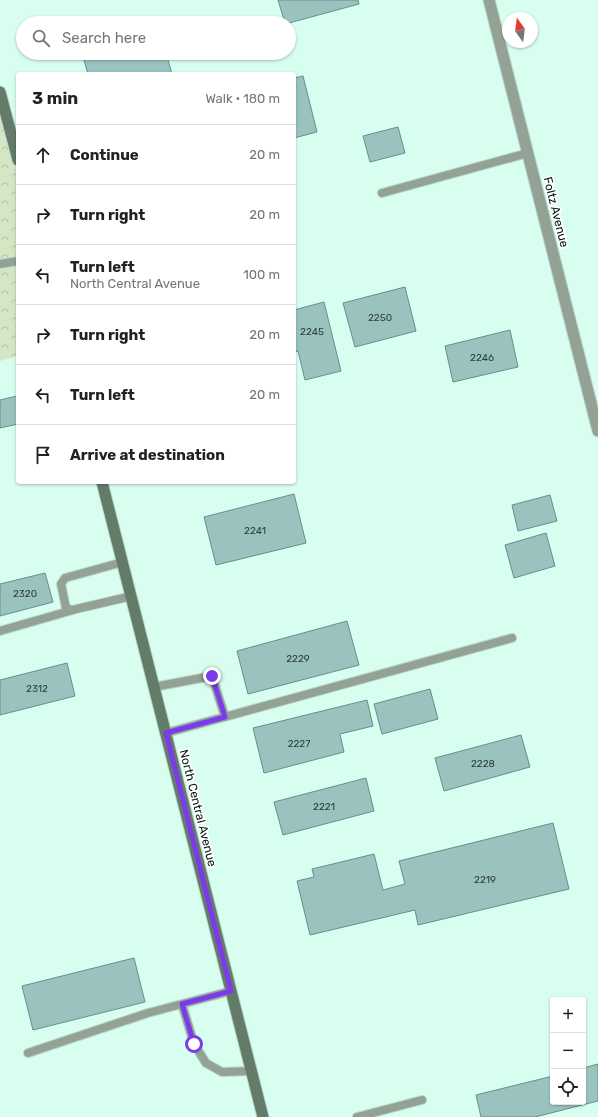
<!DOCTYPE html>
<html lang="en">
<head>
<meta charset="utf-8">
<style>
	:root { --surface:#fff; --page:#f2f2f2; --text:#222; --muted:#767676; --line:#e0e0e0 }
	body { margin:0; font-family:Rubik,sans-serif; background:var(--page); color:var(--text) }
	.controls { position:absolute; right:12px; bottom:12px; display:grid; overflow:hidden; border-radius:4px; box-shadow:0 1px 3px #0004 }
	.controls button { width:36px; height:36px; display:grid; place-items:center; padding:0; border:0; border-bottom:1px solid var(--line); background:var(--surface); color:var(--text); font:20px sans-serif }
	.compass { position:absolute; left:502px; top:12px; width:36px; height:36px; border-radius:50%; background:var(--surface); box-shadow:0 1px 3px #0004; rotate:346deg }
	.stop { position:absolute; width:12px; height:12px; margin:-9px; border:3px solid #7c3aed; border-radius:50%; background:#fff }
	.stop.end { background:#7c3aed; border-color:#fff; box-shadow:0 1px 4px #0008 }
	.list { margin:0; padding:0; list-style:none }
	h2 { display:flex; justify-content:space-between; align-items:center; height:52px; margin:0; padding:0 16px; font-size:17px }
	h2 small { font-size:13px; font-weight:400; color:var(--muted) }
	.list li { display:grid; grid-template-columns:26px 1fr auto; gap:12px; align-items:center; box-sizing:border-box; height:60px; padding:0 16px; border-top:1px solid var(--line) }
	.list b { display:block; font-size:15px; white-space:nowrap }
	.list p { margin:0; font-size:13px; white-space:nowrap; color:var(--muted) }
	.list em { font-size:13px; font-style:normal; color:var(--muted) }
	.icon { flex:none; width:22px; height:22px; fill:none; stroke:currentColor; stroke-width:2; stroke-linecap:round; stroke-linejoin:round }
	.map { position:relative; flex:none; width:598px; height:1117px; overflow:hidden }
	.search { position:absolute; background:var(--surface); box-shadow:0 1px 3px #0004; left:16px; top:16px; width:280px; height:44px; display:flex; align-items:center; gap:10px; box-sizing:border-box; padding:0 14px; border-radius:22px; color:var(--muted); font-size:15px }
	.panel { position:absolute; background:var(--surface); box-shadow:0 1px 3px #0004; left:16px; top:72px; width:280px; height:412px; border-radius:4px }
	.map>svg:first-child { display:block }
	.park { fill:url(#park-crowns) }
	.building { fill:#9ac3c0; stroke:#678e8b }
	.lines { fill:none; stroke-linecap:round; stroke-linejoin:round }
	.service-casing { stroke:#b6d8cc; stroke-width:10 }
	.minor-casing { stroke:#b6d8cc; stroke-width:13 }
	.secondary-casing { stroke:#b6d8cc; stroke-width:13 }
	.service { stroke:#93a295; stroke-width:8 }
	.minor { stroke:#93a295; stroke-width:11 }
	.secondary { stroke:#647b69; stroke-width:11 }
	.route { stroke:#7c3aed; stroke-width:5 }
	.labels { text-anchor:middle; stroke-width:3.5; stroke-linejoin:round; paint-order:stroke }
	.number-label { font-size:10px; fill:#2b3f3a }
	.street-label { font-size:12px; fill:#06130e; stroke:#fff }
</style>
</head>
<body>
<div class="map">
<svg width="598" height="1117" viewBox="0 0 598 1117">
	<defs>
		<pattern id="park-crowns" width="20" height="18" patternUnits="userSpaceOnUse"><rect width="20" height="18" fill="#d4e7c4"/><path d="M2 6a3 3 0 1 1 6 0M12 15a3 3 0 1 1 6 0" fill="none" stroke="#b4c5a7"/></pattern>
	</defs>
	<rect width="100%" height="100%" fill="#d8fef0"/>
	<path class="park" d="M0 92 18 160V356L0 361Z"/>
	<path class="building" d="M278 0H358L359 4 289 23H285Z
		M157 18 158 23H138Z
		M82 53H166L172 74H88Z
		M303 76 317 132 294 138V78Z
		M398 127 405 153 370 162 363 136Z
		M405 287 416 331 355 347 343 303Z
		M324 302 341 371 305 380 298 351 294 352V310Z
		M510 330 518 367 453 382 445 346Z
		M17 396 18 424 0 428V400Z
		M294 494 306 543 216 565 204 517Z
		M550 495 557 521 518 531 512 505Z
		M546 533 555 566 514 578 505 545Z
		M45 573 53 602 0 616V584Z
		M347 621 359 665 248 694 237 651Z
		M67 663 75 696 0 715V680Z
		M430 689 438 719 382 734 374 704Z
		M367 700 373 726 340 734 344 752 264 773 253 728Z
		M521 735 530 767 444 791 435 758Z
		M366 778 374 811 283 835 274 802Z
		M553 823 569 889 418 925 415 910 310 935 297 881 314 877 312 869 374 854 383 890 405 884 399 861Z
		M134 958 145 1002 33 1030 22 986Z
		M598 1064V1101L535 1117H481L476 1095 553 1076V1102H583V1068Z"/>
	<g class="lines">
		<g class="service-casing">
			<path id="service" d="M382 193 528 153
				M0 264 18 261
				M123 562 65 578 61 584 66 608 72 610 132 596
				M0 631 73 610
				M154 687 212 676 225 717
				M166 733 512 638
				M182 1004 194 1044 206 1063 222 1072 252 1071
				M28 1053 148 1013 231 991
				M357 1117 422 1100"/>
		</g>
		<g class="minor-casing">
			<path id="minor" d="M489 0 598 431"/>
		</g>
		<g class="secondary-casing">
			<path id="secondary" d="M0 92 18 160
				M102 482 263 1117"/>
		</g>
		<use href="#service" class="service"/>
		<use href="#minor" class="minor"/>
		<use href="#secondary" class="secondary"/>
	</g>
	<g class="lines">
		<path class="route" d="M194 1044 182 1004 231 991 166 733 225 717 212 676"/>
	</g>
	<g class="labels">
		<g class="number-label">
			<text x="380" y="321">2250</text>
			<text x="312" y="335">2245</text>
			<text x="482" y="361">2246</text>
			<text x="255" y="534">2241</text>
			<text x="25" y="597">2320</text>
			<text x="298" y="662">2229</text>
			<text x="37" y="692">2312</text>
			<text x="299" y="747">2227</text>
			<text x="483" y="767">2228</text>
			<text x="324" y="810">2221</text>
			<text x="485" y="883">2219</text>
		</g>
		<g class="street-label">
			<text transform="translate(556 212) rotate(76)" y="4">Foltz Avenue</text>
			<text transform="translate(198 808) rotate(76)" y="4">North Central Avenue</text>
		</g>
	</g>
</svg>
<div class="controls">
<button>+</button>
<button>−</button>
<button><svg class="icon" aria-label="locate" viewBox="0 0 24 24"><circle cx="12" cy="12" r="6"/><path d="M12 2v4M12 18v4M2 12h4M18 12h4"/></svg></button>
</div>
<svg class="compass" viewBox="-18 -18 36 36"><path d="M0-13l5 13h-10z" fill="#e53935"/><path d="M0 13l5-13h-10z" fill="#767676"/></svg>
<div class="stop" style="left:194px;top:1044px"></div>
<div class="stop end" style="left:212px;top:676px"></div>
<div class="search"><svg class="icon" aria-label="search" viewBox="0 0 24 24"><circle cx="10" cy="10" r="6"/><path d="M15 15l6 6"/></svg>Search here</div>
<section class="panel">
<h2>3 min<small>Walk · 180 m</small></h2>
<ul class="list">
<li><svg class="icon" aria-label="ahead" viewBox="0 0 24 24"><path d="M12 20V5M6 11l6-6 6 6"/></svg><div><b>Continue</b></div><em>20 m</em></li>
<li><svg class="icon" aria-label="right" viewBox="0 0 24 24"><path d="M7 20v-9h11M14 6l5 5-5 5"/></svg><div><b>Turn right</b></div><em>20 m</em></li>
<li><svg class="icon" aria-label="left" viewBox="0 0 24 24"><path d="M17 20v-9H6M10 6l-5 5 5 5"/></svg><div><b>Turn left</b><p>North Central Avenue</p></div><em>100 m</em></li>
<li><svg class="icon" aria-label="right" viewBox="0 0 24 24"><path d="M7 20v-9h11M14 6l5 5-5 5"/></svg><div><b>Turn right</b></div><em>20 m</em></li>
<li><svg class="icon" aria-label="left" viewBox="0 0 24 24"><path d="M17 20v-9H6M10 6l-5 5 5 5"/></svg><div><b>Turn left</b></div><em>20 m</em></li>
<li><svg class="icon" aria-label="arrive" viewBox="0 0 24 24"><path d="M6 21V4h12l-3 4 3 4H6"/></svg><div><b>Arrive at destination</b></div></li>
</ul>
</section>
</div>
</body>
</html>
